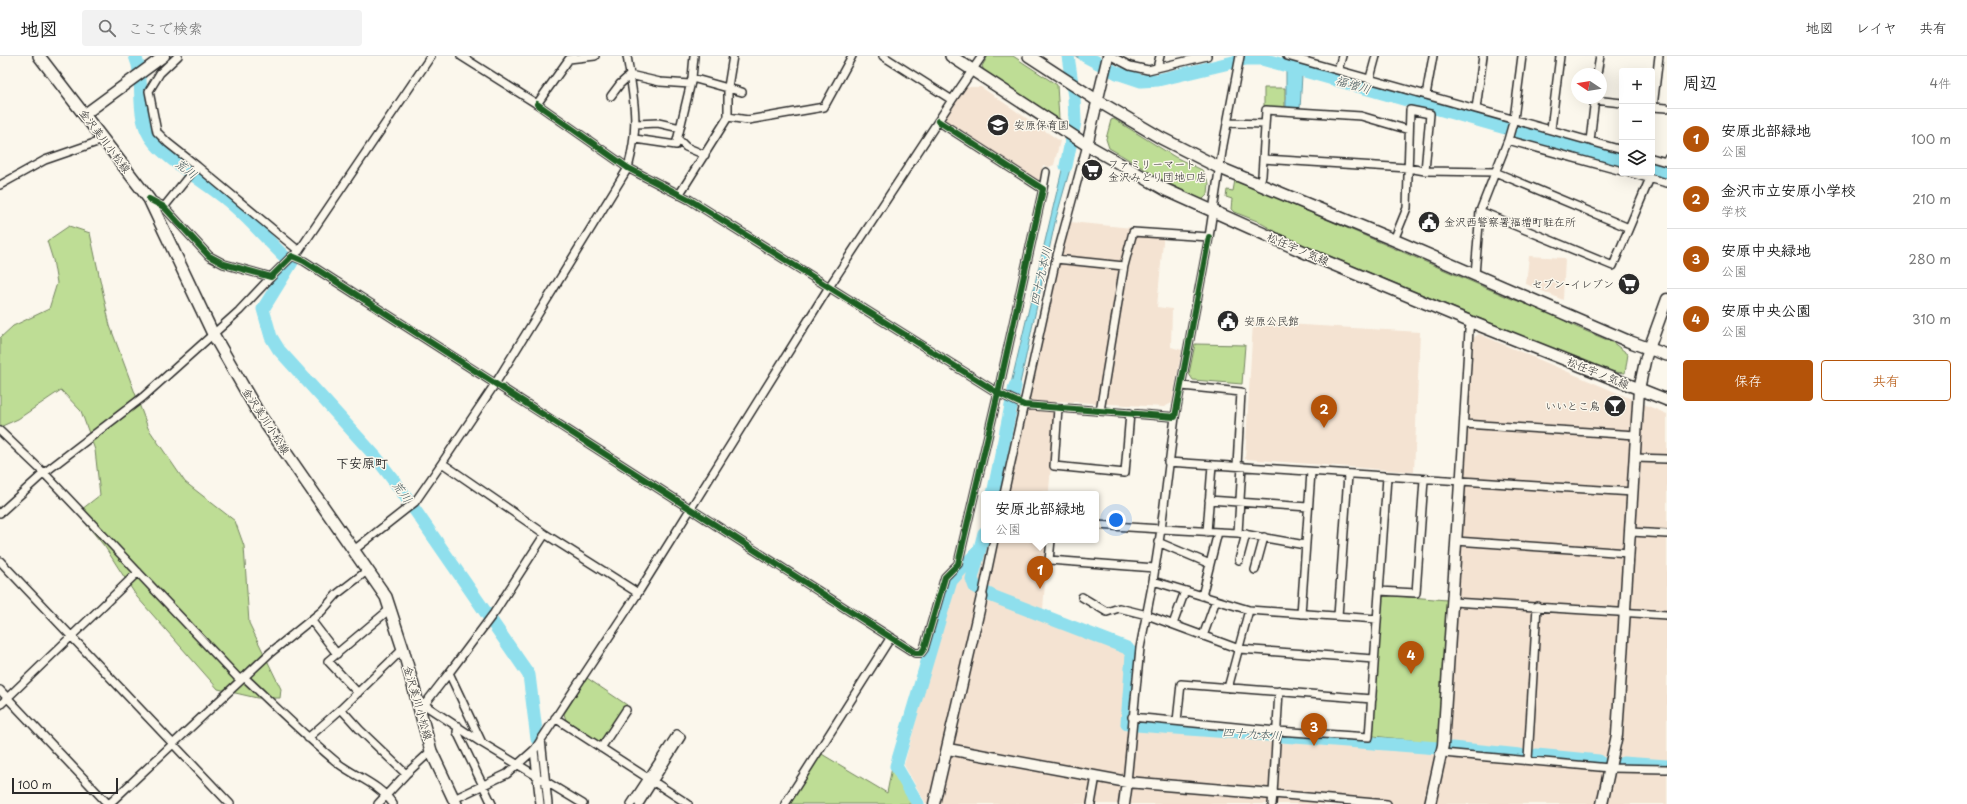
<!DOCTYPE html>
<html lang="ja">
<head>
<meta charset="utf-8">
<style>
	:root { --surface:#fff; --page:#f2f2f2; --text:#222; --muted:#767676; --line:#e0e0e0; --accent:#b45309 }
	body { margin:0; font-family:"Playpen Sans","Klee One",sans-serif; background:var(--page); color:var(--text) }
	.controls { position:absolute; right:12px; top:12px; display:grid; overflow:hidden; border-radius:4px; box-shadow:0 4px 16px #0002 }
	.controls button { width:36px; height:36px; display:grid; place-items:center; padding:0; border:0; border-bottom:1px solid var(--line); background:var(--surface); color:var(--text); font:20px sans-serif }
	.compass { position:absolute; left:1571px; top:12px; width:36px; height:36px; border-radius:50%; background:var(--surface); box-shadow:0 4px 16px #0002; rotate:282deg }
	.scale { position:absolute; left:12px; bottom:10px; width:106px; box-sizing:border-box; padding-left:4px; border:2px solid #2b2b2b; border-top:0; font-size:11px; line-height:14px; white-space:nowrap; color:#2b2b2b; -webkit-text-stroke:3px #fbf7ec; paint-order:stroke }
	.you { position:absolute; left:1116px; top:464px; width:14px; height:14px; margin:-10px; border:3px solid #fff; border-radius:50%; background:#1a73e8; box-shadow:0 0 0 6px #1a73e833 }
	.badge { display:grid; place-items:center; width:26px; height:26px; border-radius:50%; background:var(--accent); color:#fff; font-size:13px; font-weight:700 }
	.pin { position:absolute; translate:-50% -33px; filter:drop-shadow(0 1px 2px #0008) }
	.pin::after { content:''; position:absolute; top:21px; width:14px; height:12px; background:inherit; clip-path:polygon(0 0,100% 0,50% 100%) }
	.popup { position:absolute; left:981px; top:435px; width:118px; height:52px; box-sizing:border-box; display:grid; place-content:center; border-radius:4px; background:var(--surface); filter:drop-shadow(0 1px 3px #0005); font-size:13px; white-space:nowrap; color:var(--muted) }
	.popup b { font-size:15px; color:var(--text) }
	.popup::after { content:''; position:absolute; left:50%; top:100%; margin-left:-8px; border:8px solid transparent; border-top-color:var(--surface) }
	.list { margin:0; padding:0; list-style:none }
	h2 { display:flex; justify-content:space-between; align-items:center; height:52px; margin:0; padding:0 16px; font-size:17px }
	h2 small { font-size:13px; font-weight:400; color:var(--muted) }
	.list li { display:grid; grid-template-columns:26px 1fr auto; gap:12px; align-items:center; box-sizing:border-box; height:60px; padding:0 16px; border-top:1px solid var(--line) }
	.list b { display:block; font-size:15px; white-space:nowrap }
	.list p { margin:0; font-size:13px; white-space:nowrap; color:var(--muted) }
	.list em { font-size:13px; font-style:normal; color:var(--muted) }
	.actions { display:flex; gap:8px; padding:12px 16px }
	.actions a { flex:1; padding:9px 0; border:1px solid var(--accent); border-radius:4px; text-align:center; font-size:14px; color:var(--accent) }
	.actions .main { background:var(--accent); color:#fff }
	.icon { flex:none; width:22px; height:22px; fill:none; stroke:currentColor; stroke-width:2; stroke-linecap:round; stroke-linejoin:round }
	.map { position:relative; flex:none; width:1667px; height:748px; overflow:hidden }
	header { display:flex; align-items:center; gap:24px; box-sizing:border-box; height:56px; padding:0 20px; background:var(--surface); border-bottom:1px solid var(--line) }
	header strong { font-size:19px }
	nav { display:flex; gap:22px; margin-inline-start:auto; font-size:14px }
	.search { width:280px; height:36px; background:var(--page); display:flex; align-items:center; gap:10px; box-sizing:border-box; padding:0 14px; border-radius:4px; color:var(--muted); font-size:15px }
	main { display:flex }
	aside { flex:1; background:var(--surface) }
	.map>svg:first-child { display:block }
	.built { fill:#f4e3d2 }
	.green { fill:#bedd95; stroke:#748460 }
	.water { fill:#8fdfed; stroke:#67979f }
	.lines { fill:none; stroke-linecap:round; stroke-linejoin:round }
	.river { stroke:#8fdfed; stroke-width:13 }
	.street-casing { stroke:#2b2b2b; stroke-width:10 }
	.secondary-casing { stroke:#2b2b2b; stroke-width:13 }
	.primary-casing { stroke:#2b2b2b; stroke-width:14 }
	.street { stroke:#fbf7ec; stroke-width:7 }
	.secondary { stroke:#fbf7ec; stroke-width:10 }
	.primary { stroke:#fbf7ec; stroke-width:11 }
	.cycleway-casing { stroke:#fbf7ec; stroke-width:8 }
	.cycleway { stroke:#1b5e20; stroke-width:6 }
	.labels { text-anchor:middle; stroke-width:3; stroke-linejoin:round; paint-order:stroke }
	.poi-label { font-size:11px; fill:#2b2b2b; stroke:#fbf7ec; text-anchor:start }
	.street-label { font-size:11px; fill:#2b2b2b; stroke:#fbf7ec }
	.water-label { font-size:12px; font-style:italic; fill:#44585c; stroke:#fbf7ec }
	.quarter-label { font-size:13px; font-weight:bold; fill:#2b2b2b; stroke:#fbf7ec }
</style>
</head>
<body>
<header>
<strong>地図</strong>
<div class="search"><svg class="icon" aria-label="search" viewBox="0 0 24 24"><circle cx="10" cy="10" r="6"/><path d="M15 15l6 6"/></svg>ここで検索</div>
<nav><a>地図</a><a>レイヤ</a><a>共有</a></nav>
</header>
<main>
<div class="map">
<svg width="1667" height="748" viewBox="0 0 1667 748">
	<rect width="100%" height="100%" fill="#fbf7ec"/>
	<filter id="ink" filterUnits="userSpaceOnUse"><feTurbulence type="fractalNoise" baseFrequency=".025" numOctaves="2"/><feDisplacementMap in="SourceGraphic" scale="8" xChannelSelector="R" yChannelSelector="G"/><feConvolveMatrix kernelMatrix="1 2 1 2 8 2 1 2 1" color-interpolation-filters="sRGB"/></filter>
	<g filter="url(#ink)">
		<path class="built" d="M965 31H981L1060 85 1054 109 1049 111 1043 109 1039 126 946 68 945 63Z
			M1070 166 1164 175 1157 251 1172 253 1171 291 1182 294 1172 347 1164 351 1056 345 1049 435H1042V438H1008L1062 191Z
			M1529 200 1565 202 1563 244 1526 228Z
			M1253 266 1420 276 1414 416 1245 403Z
			M1479 278 1667 358V748H926L904 709 953 527 990 484H1048L1043 554 1131 592 1134 600 1130 660 1446 690 1473 282Z"/>
		<path class="green" d="M988 0H1013L1057 29 1059 63 984 15 982 10Z
			M1264 32H1285V52L1264 51Z
			M1114 63 1175 101 1202 114 1209 127 1208 138 1202 144C1170 130 1139 109 1109 92L1106 83 1111 64Z
			M1235 124 1512 243 1549 256 1576 271 1612 286 1628 298 1625 317 1606 315 1289 183 1257 165 1234 156 1231 153 1232 143 1226 141 1227 134 1233 135Z
			M69 170 90 177 110 270 148 372 185 426 235 465 244 490 249 567 281 633 280 642H257L218 633 137 541 105 491 77 457 100 439 95 394 81 355 61 334 18 363 0 371V282L13 270 49 253 57 227 53 204 47 185Z
			M1195 288 1245 289 1242 328 1193 324 1189 318Z
			M1385 539 1447 544 1438 687 1373 680 1382 541Z
			M587 622 627 649 602 688 566 664 564 658Z
			M820 697 887 737 892 711 914 748H788Z"/>
		<path class="water" d="M1063 0H1074L1072 3 1074 13 1070 16Z
			M1075 0H1089L1092 3H1096L1095 11Z
			M1286 14 1302 19 1300 53 1286 52Z
			M1070 39H1076L1078 41 1077 74 1071 72Z
			M1068 89 1074 99 1056 162 1017 341 1009 336Z"/>
		<g class="lines">
			<path class="river" d="M135 0C145 23 136 51 147 75 157 99 206 126 227 144 248 161 265 182 284 200
				M1085 0 1117 17 1141 25 1158 24 1246 3H1262L1622 105
				M1066 110 1075 66 1074 41 1068 0
				M1652 113 1667 118
				M292 206 263 253 271 281 279 294 375 400 401 434 529 619 537 683
				M993 438 1015 330
				M984 477 972 523 975 531 992 540 1127 592 1132 598 1127 668
				M1137 669 1438 692
				M1452 692 1520 699
				M538 699 541 718
				M1537 699 1599 705
				M1623 707 1667 710
				M542 727 543 748
				M918 748 896 710 951 525 979 494"/>
			<g class="street-casing">
				<path id="street" d="M178 0 160 17 149 35 157 76 168 87 197 110 299 195
					M461 0 537 48 569 3 595 0
					M627 0C634 44 640 68 628 112L495 328 442 407 545 478 638 537
					M883 0 952 44 982 0
					M1111 0 1130 10 1148 14 1207 0
					M1287 0 1622 94
					M1157 12 1160 0
					M1338 14 1342 0
					M1597 18 1600 0
					M692 22 742 36
					M1370 22 1376 0
					M1426 39 1433 0
					M611 40 620 28 630 19 660 26 690 28
					M1594 44 1622 47
					M537 48 628 112 690 144 998 337 1024 349 1175 361 1209 181
					M1652 51 1667 52
					M1653 51 1659 0
					M1476 53 1483 0
					M728 61V31L733 0
					M1227 67 1265 68
					M636 68 658 67 680 72
					M1551 73 1560 0
					M635 83 676 89 692 22 694 0
					M678 83 686 91 705 99
					M1508 84 1514 63 1522 0
					M1590 85 1595 42
					M1652 102 1666 106 1667 103
					M1263 103 1408 112 1425 115 1495 116 1629 172
					M1630 117 1667 127
					M0 129 45 104 103 84
					M1259 129 1262 120 1266 54 1361 60 1409 74
					M1043 133 1046 116
					M679 139 728 61 748 64 824 51 852 0
					M149 143 164 151 209 200 224 208 271 221 292 200 304 205 915 597H921L924 593 945 521 958 508 998 337 1043 133 938 65
					M164 151 197 110
					M1480 155 1613 210 1650 122
					M1394 184 1407 152 1410 54 1430 58 1425 115
					M295 198 299 195 431 0
					M1056 203 1124 210 1133 176 1209 181 1223 89 1240 0
					M1475 219 1480 155 1508 84 1622 115
					M1182 330 1241 336 1237 410
					M1058 352 1054 410 1125 417 1130 357
					M1100 355 1124 210
					M1175 361 1161 473 1238 477 1305 489
					M1464 368 1636 379
					M0 375 44 417 240 624
					M1635 402 1667 403
					M1168 406 1633 436
					M1460 426 1469 274 1471 266
					M1004 438 1056 203 1087 89
					M1209 444 1308 451
					M0 457 44 417 143 341 239 255 271 221
					M1096 469 1161 473 1153 525 1140 592 1127 726
					M1207 476 1212 409
					M1631 476 1667 478
					M1238 477 1242 410
					M1051 484 1049 504 1155 512
					M1456 485 1629 497
					M1158 486 1210 508
					M354 494 415 446 442 407
					M1239 504 1246 478
					M0 505 230 748
					M1255 514 1264 481
					M1153 525 1249 554
					M1379 535 1416 537 1424 424
					M1202 540 1218 476
					M982 541 994 484
					M1082 541 1107 556 1119 552 1147 559 1239 593 1374 603
					M1453 546 1667 559
					M1301 558 1311 416
					M1338 560 1348 419
					M311 564 337 598
					M1173 568 1185 535
					M1203 580 1216 544
					M403 593 341 653 360 674 406 718
					M449 617 494 557 545 478
					M244 621C275 650 306 681 339 708 358 722 379 728 393 748
					M1228 632 1249 554 1377 563
					M0 634 108 748
					M1279 635 1273 738 1387 748
					M358 637 328 605 390 553
					M417 644 482 687 583 748
					M425 648 449 617 482 687
					M0 649 138 516
					M1132 661 1277 675 1369 681 1387 421
					M555 662 688 748
					M1177 665 1181 628 1372 643
					M458 670 457 676 492 748
					M308 682 341 653
					M541 683 548 748
					M601 692 626 654
					M534 694 540 748
					M1443 697 1610 712 1667 713
					M1528 704 1537 550
					M454 743 507 718 535 693 638 537 829 231 952 44
					M109 748 270 597 322 555 337 538 368 514
					M378 748 406 718 431 695
					M631 748 677 678 681 681 639 748
					M785 748 891 581
					M1091 748 1096 720
					M1272 748 1273 738"/>
			</g>
			<g class="secondary-casing">
				<path id="secondary" d="M85 58 164 0
					M1087 89 1108 0
					M948 693 1127 726 1273 738
					M934 748 982 541
					M1124 748 1127 726
					M1430 748 1443 689 1460 426
					M1602 748 1617 679 1639 333 1646 301 1667 243"/>
			</g>
			<g class="primary-casing">
				<path id="primary" d="M39 0 149 143 213 278 259 358 386 541 403 593 431 695 456 748
					M951 0 1087 89 1166 134 1313 200 1471 266 1667 344
					M1029 0 1098 45 1161 82 1220 112 1394 184 1628 285 1667 299"/>
			</g>
			<use href="#street" class="street"/>
			<use href="#secondary" class="secondary"/>
			<use href="#primary" class="primary"/>
			<g class="cycleway-casing">
				<path id="cycleway" d="M537 48 628 112 690 144 998 337 1024 349 1175 361 1209 181
					M149 143 164 151 209 200 224 208 271 221 292 200 304 205 915 597H921L924 593 945 521 958 508 998 337 1043 133 938 65"/>
			</g>
			<use href="#cycleway" class="cycleway"/>
		</g>
	</g>
	<defs>
		<g id="school-disc" transform="scale(1.15)"><circle r="9.5" fill="#2b2b2b" stroke="#fbf7ec"/><path d="M0-5L7-2L0 1L-7-2ZM-4 1L0 2.5L4 1V4Q0 6-4 4Z" fill="#fff"/></g>
		<g id="supermarket-disc" transform="scale(1.15)"><circle r="9.5" fill="#2b2b2b" stroke="#fbf7ec"/><path d="M-6-5.5h2.5l.6 2H6L4.5 2H-2.5L-4.4-4H-6ZM-1.5 3.2a1.3 1.3 0 1 0 .1 0ZM3 3.2a1.3 1.3 0 1 0 .1 0Z" fill="#fff"/></g>
		<g id="civic-disc" transform="scale(1.15)"><circle r="9.5" fill="#2b2b2b" stroke="#fbf7ec"/><path d="M-.6-6.5H3V-4.5H.6V-3L4-1V1h2V6H-6V1h2V-1L-.6-3ZM-1.2 2.5V6h2.4V2.5Z" fill="#fff"/></g>
		<g id="bar-disc" transform="scale(1.15)"><circle r="9.5" fill="#2b2b2b" stroke="#fbf7ec"/><path d="M-6-5H6L.8 .8V4.5H3.5V6h-7V4.5H-.8V.8Z" fill="#fff"/></g>
	</defs>
	<g fill-rule="evenodd">
		<use href="#school-disc" x="998" y="69"/>
		<use href="#supermarket-disc" x="1092" y="114"/>
		<use href="#civic-disc" x="1429" y="166"/>
		<use href="#supermarket-disc" x="1629" y="228"/>
		<use href="#civic-disc" x="1228" y="265"/>
		<use href="#bar-disc" x="1615" y="350"/>
	</g>
	<g class="labels">
		<g class="poi-label">
			<text x="1014" y="73">安原保育園</text>
			<text x="1108" y="112">ファミリーマート<tspan x="1108" dy="13">金沢みどり団地口店</tspan></text>
			<text x="1444" y="170">金沢西警察署福増町駐在所</text>
			<text x="1614" y="232" text-anchor="end">セブン-イレブン</text>
			<text x="1244" y="269">安原公民館</text>
			<text x="1600" y="354" text-anchor="end">いいとこ鳥</text>
		</g>
		<g class="street-label">
			<text transform="translate(105 85) rotate(53)" y="4">金沢美川小松線</text>
			<text transform="translate(1298 193) rotate(23)" y="4">松任宇ノ気線</text>
			<text transform="translate(1598 317) rotate(22)" y="4">松任宇ノ気線</text>
			<text transform="translate(266 365) rotate(57)" y="4">金沢美川小松線</text>
			<text transform="translate(418 647) rotate(74)" y="4">金沢美川小松線</text>
		</g>
		<g class="water-label">
			<text transform="translate(1353 29) rotate(16)" y="4">福増川</text>
			<text transform="translate(186 113) rotate(37)" y="4">荒川</text>
			<text transform="translate(1041 220) rotate(-77)" y="4">四十九本川</text>
			<text transform="translate(402 436) rotate(54)" y="4">荒川</text>
			<text transform="translate(1252 678) rotate(4)" y="4">四十九本川</text>
		</g>
		<g class="quarter-label">
			<text x="362" y="412">下安原町</text>
		</g>
	</g>
</svg>
<div class="controls">
<button>+</button>
<button>−</button>
<button><svg class="icon" aria-label="layers" viewBox="0 0 24 24"><path d="M12 4l9 5-9 5-9-5zM3 14l9 5 9-5"/></svg></button>
</div>
<svg class="compass" viewBox="-18 -18 36 36"><path d="M0-13l5 13h-10z" fill="#e53935"/><path d="M0 13l5-13h-10z" fill="#767676"/></svg>
<div class="scale">100 m</div>
<div class="you"></div>
<div class="pin badge" style="left:1040px;top:533px">1</div>
<div class="popup"><b>安原北部緑地</b>公園</div>
<div class="pin badge" style="left:1324px;top:372px">2</div>
<div class="pin badge" style="left:1314px;top:690px">3</div>
<div class="pin badge" style="left:1411px;top:618px">4</div>
</div>
<aside>
<h2>周辺<small>4件</small></h2>
<ul class="list">
<li><span class="badge">1</span><div><b>安原北部緑地</b><p>公園</p></div><em>100 m</em></li>
<li><span class="badge">2</span><div><b>金沢市立安原小学校</b><p>学校</p></div><em>210 m</em></li>
<li><span class="badge">3</span><div><b>安原中央緑地</b><p>公園</p></div><em>280 m</em></li>
<li><span class="badge">4</span><div><b>安原中央公園</b><p>公園</p></div><em>310 m</em></li>
</ul>
<div class="actions"><a class="main">保存</a><a>共有</a></div>
</aside>
</main>
</body>
</html>
